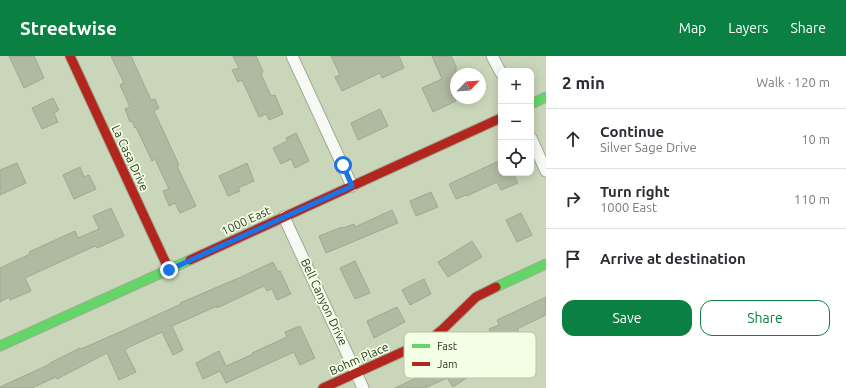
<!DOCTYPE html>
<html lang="en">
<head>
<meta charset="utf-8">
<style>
	:root { --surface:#fff; --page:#f7f7f7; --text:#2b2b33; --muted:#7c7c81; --line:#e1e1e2; --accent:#0b8043 }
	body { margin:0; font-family:Ubuntu,sans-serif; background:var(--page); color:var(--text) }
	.controls { position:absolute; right:12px; top:12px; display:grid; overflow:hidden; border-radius:8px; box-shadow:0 2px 10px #0003 }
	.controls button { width:36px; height:36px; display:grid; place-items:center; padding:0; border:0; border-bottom:1px solid var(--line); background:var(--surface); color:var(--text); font:20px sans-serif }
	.compass { position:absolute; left:450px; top:12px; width:36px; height:36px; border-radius:50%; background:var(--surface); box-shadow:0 2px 10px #0003; rotate:65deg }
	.stop { position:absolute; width:12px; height:12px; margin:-9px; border:3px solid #1a73e8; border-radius:50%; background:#fff }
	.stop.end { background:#1a73e8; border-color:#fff; box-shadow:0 1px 4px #0008 }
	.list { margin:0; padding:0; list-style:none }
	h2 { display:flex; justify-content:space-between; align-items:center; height:52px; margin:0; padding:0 16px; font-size:17px }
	h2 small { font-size:13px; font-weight:400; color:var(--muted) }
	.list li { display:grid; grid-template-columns:26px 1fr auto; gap:12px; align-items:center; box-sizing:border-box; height:60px; padding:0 16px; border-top:1px solid var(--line) }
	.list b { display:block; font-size:15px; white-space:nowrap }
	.list p { margin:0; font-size:13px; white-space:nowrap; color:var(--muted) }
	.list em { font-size:13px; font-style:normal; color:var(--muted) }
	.actions { display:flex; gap:8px; padding:12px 16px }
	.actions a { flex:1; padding:9px 0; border:1px solid var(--accent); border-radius:12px; text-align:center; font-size:14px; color:var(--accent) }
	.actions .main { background:var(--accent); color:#fff }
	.icon { flex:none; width:22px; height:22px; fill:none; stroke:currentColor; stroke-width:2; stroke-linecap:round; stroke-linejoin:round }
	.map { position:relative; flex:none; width:546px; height:332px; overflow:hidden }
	header { display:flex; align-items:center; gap:24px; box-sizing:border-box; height:56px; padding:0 20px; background:var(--accent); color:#fff }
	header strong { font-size:19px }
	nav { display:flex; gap:22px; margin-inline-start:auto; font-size:14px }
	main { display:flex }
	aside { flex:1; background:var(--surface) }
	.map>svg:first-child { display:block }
	.building { fill:#afbaa1; stroke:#9fa992 }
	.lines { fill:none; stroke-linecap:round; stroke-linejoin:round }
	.street-casing { stroke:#a0aa94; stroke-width:13 }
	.fast-casing { stroke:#a0aa94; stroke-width:11 }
	.jam-casing { stroke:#a0aa94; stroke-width:11 }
	.street { stroke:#f7f9f4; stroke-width:11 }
	.fast { stroke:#63d668; stroke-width:9 }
	.jam { stroke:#b3261e; stroke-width:9 }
	.route { stroke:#1a73e8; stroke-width:5 }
	.labels { text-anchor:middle; stroke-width:3.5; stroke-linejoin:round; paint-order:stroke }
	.street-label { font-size:12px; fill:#303924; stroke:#f2ffe4 }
	.key { fill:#f2ffe4; stroke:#b8c4aa; stroke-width:1 }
	.key-label { font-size:11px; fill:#303924 }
</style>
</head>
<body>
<header>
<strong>Streetwise</strong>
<nav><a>Map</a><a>Layers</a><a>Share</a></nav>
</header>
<main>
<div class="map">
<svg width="546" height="332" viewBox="0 0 546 332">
	<rect width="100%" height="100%" fill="#c9d6b9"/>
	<path class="building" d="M9 0H34L44 22 24 32Z
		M111 0H131L151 44 155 43 159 52 154 55 179 109 177 110 196 150 180 157 175 147 169 150 163 135 169 133 155 103 152 105 136 71 135 72 132 65 130 66 125 53 130 51 120 29 124 27Z
		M233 0H256L263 16 261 18 271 40 275 39 283 58 269 64 266 58 259 61 242 24 238 26 232 14 239 12Z
		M331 0H399L404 12 382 22 380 17 342 35 335 21 340 19Z
		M432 0H451L456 10V45L433 56 422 32 442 23Z
		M53 42 59 54 54 57 58 66 42 73 32 52Z
		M380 53 388 70 358 84 351 67Z
		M296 77 309 105 295 112 291 103 281 108 273 92 287 85 286 82Z
		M501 104V117H513L518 127 501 134 497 126 467 140 466 139 456 143 449 128Z
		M17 107 26 127 0 139V114Z
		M247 107 254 125 238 132 240 135 228 140 219 120Z
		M80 111 84 121 89 119 96 133 74 143 63 119Z
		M431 136 438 151 416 160 410 145Z
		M111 152 124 180 97 192 95 190 25 222 31 235 10 244 9 241 0 246V212L30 198 29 196 75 175 78 182 99 173 93 160Z
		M392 154 398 167 326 197 319 180 342 171 343 172 354 168 355 171Z
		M521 157 532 179 517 186 506 164Z
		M472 185 482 201 448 221 438 206Z
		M355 205 370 237 355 243 340 212Z
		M273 206 278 216 280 215 291 238 277 244 272 233 267 235 264 230 217 252V250L172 270 183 294 173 299 162 276 129 291 125 294 136 316 119 324 107 297 57 323 56 321 32 332H0V331L50 308V307L80 292 81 293 122 275 181 248 180 247 241 221Z
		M424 223 431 238 410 249 402 234Z
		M546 241V259L517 273 519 276 497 288 489 273 499 269 497 264Z
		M397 251 405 266 374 282 367 265Z
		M300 270 315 302 300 309 294 296 226 327 220 315 203 323 196 307 219 295 226 310 233 307 253 298 252 297 287 281 285 276Z
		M464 303 474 317 453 331 447 322 425 332H395L423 319 433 316V317L453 305 456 309Z"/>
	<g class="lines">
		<g class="street-casing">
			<path id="street" d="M292 0 352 130
				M492 0 501 17
				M531 82 546 115
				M284 161 363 332"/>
		</g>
		<g class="fast-casing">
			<path id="fast" d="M531 48 546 41
				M496 231 546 208
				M0 290 190 204"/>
		</g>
		<g class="jam-casing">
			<path id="jam" d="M70 0 169 214
				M190 204 501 62
				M323 332 431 283 443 273 476 241 496 231"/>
		</g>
		<use href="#street" class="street"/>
		<use href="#fast" class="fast"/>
		<use href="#jam" class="jam"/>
	</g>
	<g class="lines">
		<path class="route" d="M169 214 352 130 343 109"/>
	</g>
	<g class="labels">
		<g class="street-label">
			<text transform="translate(130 102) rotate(65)" y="4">La Casa Drive</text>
			<text transform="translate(246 165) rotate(-25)" y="4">1000 East</text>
			<text transform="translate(324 246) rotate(65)" y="4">Bell Canyon Drive</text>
			<text transform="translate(359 303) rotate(-24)" y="4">Bohm Place</text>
		</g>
	</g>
	<rect x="404" y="276" width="132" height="46" rx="6" class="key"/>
	<rect x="412" y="288" width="18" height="4" fill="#63d668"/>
	<rect x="412" y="306" width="18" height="4" fill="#b3261e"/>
	<g class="key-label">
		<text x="437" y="294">Fast</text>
		<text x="437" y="312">Jam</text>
	</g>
</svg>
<div class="controls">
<button>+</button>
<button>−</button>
<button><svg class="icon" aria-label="locate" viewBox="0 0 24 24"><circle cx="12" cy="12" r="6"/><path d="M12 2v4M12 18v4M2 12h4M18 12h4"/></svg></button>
</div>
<svg class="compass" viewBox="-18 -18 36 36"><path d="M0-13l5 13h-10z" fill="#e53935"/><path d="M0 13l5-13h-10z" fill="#7c7c81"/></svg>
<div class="stop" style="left:343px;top:109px"></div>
<div class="stop end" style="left:169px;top:214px"></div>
</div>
<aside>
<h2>2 min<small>Walk · 120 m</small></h2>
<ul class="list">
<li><svg class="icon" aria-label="ahead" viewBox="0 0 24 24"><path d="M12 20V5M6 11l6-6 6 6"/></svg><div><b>Continue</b><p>Silver Sage Drive</p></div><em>10 m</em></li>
<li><svg class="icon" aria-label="right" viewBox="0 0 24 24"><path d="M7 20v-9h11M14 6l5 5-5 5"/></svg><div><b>Turn right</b><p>1000 East</p></div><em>110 m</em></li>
<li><svg class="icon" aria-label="arrive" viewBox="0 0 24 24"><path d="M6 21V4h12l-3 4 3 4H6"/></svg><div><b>Arrive at destination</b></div></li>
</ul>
<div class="actions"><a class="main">Save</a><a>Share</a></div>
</aside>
</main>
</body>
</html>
